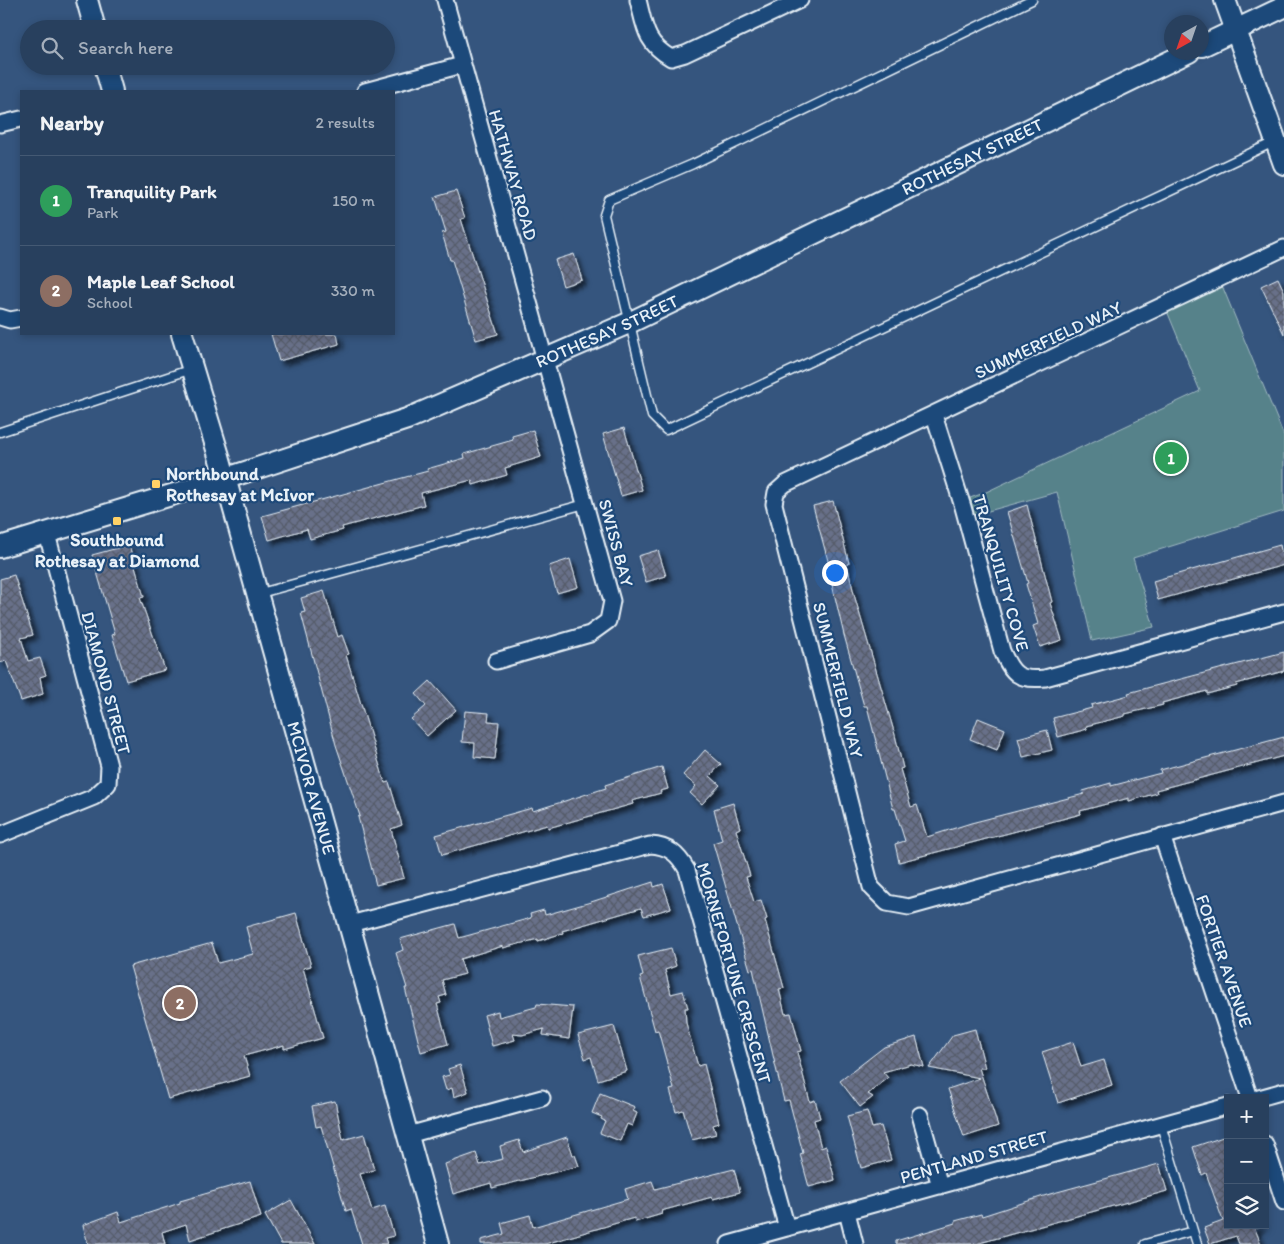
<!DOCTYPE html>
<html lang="en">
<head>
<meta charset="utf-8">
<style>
	:root { --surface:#28405e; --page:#304764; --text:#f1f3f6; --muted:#a5afbc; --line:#445973; --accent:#ffd166 }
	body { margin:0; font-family:Itim,sans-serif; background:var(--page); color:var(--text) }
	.controls { position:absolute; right:15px; bottom:15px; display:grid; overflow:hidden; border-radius:0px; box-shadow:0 2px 8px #0003 }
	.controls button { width:45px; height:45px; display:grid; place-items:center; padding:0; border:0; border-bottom:1px solid var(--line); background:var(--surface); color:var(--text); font:25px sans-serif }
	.compass { position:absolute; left:1164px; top:15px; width:45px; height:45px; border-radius:50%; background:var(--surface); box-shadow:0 2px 8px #0003; rotate:220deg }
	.you { position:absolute; left:834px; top:572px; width:18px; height:18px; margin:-12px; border:4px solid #fff; border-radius:50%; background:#1a73e8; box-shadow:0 0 0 8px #1a73e833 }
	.badge { display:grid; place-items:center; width:32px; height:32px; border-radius:50%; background:var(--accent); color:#fff; font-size:16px; font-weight:700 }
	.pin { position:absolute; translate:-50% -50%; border:2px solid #fff; box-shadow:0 1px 5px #0006 }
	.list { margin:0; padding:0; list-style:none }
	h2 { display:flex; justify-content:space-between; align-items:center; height:65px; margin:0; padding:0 20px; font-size:21px }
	h2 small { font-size:16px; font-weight:400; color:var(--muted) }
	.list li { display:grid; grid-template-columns:32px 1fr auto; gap:15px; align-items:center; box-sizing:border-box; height:90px; padding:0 20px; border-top:1px solid var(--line) }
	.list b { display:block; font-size:19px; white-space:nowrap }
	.list p { margin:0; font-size:16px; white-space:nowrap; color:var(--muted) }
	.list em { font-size:16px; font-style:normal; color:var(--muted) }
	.icon { flex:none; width:28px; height:28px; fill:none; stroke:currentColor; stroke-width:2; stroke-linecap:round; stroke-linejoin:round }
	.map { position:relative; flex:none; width:1284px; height:1244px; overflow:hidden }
	.search { position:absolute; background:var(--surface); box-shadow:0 2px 8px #0003; left:20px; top:20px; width:375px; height:55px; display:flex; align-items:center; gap:12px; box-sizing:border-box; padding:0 18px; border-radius:28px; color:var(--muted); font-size:19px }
	.panel { position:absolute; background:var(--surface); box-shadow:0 2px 8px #0003; left:20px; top:90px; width:375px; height:245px; border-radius:0px }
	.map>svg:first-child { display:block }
	.park { fill:#57828a; stroke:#a0bac1 }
	.building { fill:url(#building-cross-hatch); stroke:#e8f1f8; filter:url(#shadow) }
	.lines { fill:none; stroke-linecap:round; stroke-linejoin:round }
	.service-casing { stroke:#e8f1f8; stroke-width:11 }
	.minor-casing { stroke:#e8f1f8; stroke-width:19 }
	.tertiary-casing { stroke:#e8f1f8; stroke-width:24 }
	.service { stroke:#1f4a7a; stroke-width:8 }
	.minor { stroke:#1f4a7a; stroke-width:15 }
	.tertiary { stroke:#1f4a7a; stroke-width:20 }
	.poi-dot { fill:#ffd166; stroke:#1f4a7a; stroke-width:2 }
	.labels { text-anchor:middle; stroke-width:4.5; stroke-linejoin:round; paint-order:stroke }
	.street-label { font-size:18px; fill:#e8f1f8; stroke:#1f4a7a }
	.poi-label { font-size:18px; font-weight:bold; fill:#e8f1f8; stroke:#1f4a7a; text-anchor:start }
</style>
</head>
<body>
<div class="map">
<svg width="1284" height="1244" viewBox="0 0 1284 1244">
	<defs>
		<pattern id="building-cross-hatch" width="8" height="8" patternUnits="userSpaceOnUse" patternTransform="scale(1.25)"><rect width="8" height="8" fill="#687089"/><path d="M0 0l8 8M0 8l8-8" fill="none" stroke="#575c6a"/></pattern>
		<filter id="shadow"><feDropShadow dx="4.5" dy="4.5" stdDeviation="2.5" flood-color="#0009"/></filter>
	</defs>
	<rect width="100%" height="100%" fill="#35557e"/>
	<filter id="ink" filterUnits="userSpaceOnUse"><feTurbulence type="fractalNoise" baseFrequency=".02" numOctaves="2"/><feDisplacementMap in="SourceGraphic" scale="10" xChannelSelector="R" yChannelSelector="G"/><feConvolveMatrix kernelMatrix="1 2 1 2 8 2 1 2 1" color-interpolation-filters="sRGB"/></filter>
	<g filter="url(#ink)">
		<path class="park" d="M1221 283 1284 436V511L1133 558 1154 627 1092 641 1057 492 974 515 970 498 984 493 1200 391 1167 311Z"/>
		<path class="building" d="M456 191 465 218 461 219 498 334 476 340 452 260H450L442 233 446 232 435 197Z
			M574 254 582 280 563 286 555 260Z
			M1278 278 1284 291V334L1261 286Z
			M271 334H337L339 344 279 361Z
			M624 428 642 490 621 496 603 434Z
			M533 430 541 457 505 468 507 475 473 485 472 480 421 493 424 505 342 527 343 530 310 539 307 529 269 540 262 516 428 471 427 469 465 458 464 454 513 440 512 436Z
			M833 501 849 563 847 564 855 598 895 735 903 768 900 769 911 807 917 805 927 837 971 823 1084 794 1083 791 1111 783V786L1161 773 1160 770 1284 737V756L1156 790 1157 793 1129 801V798L1080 811 1081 814 899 862 895 844 905 841 895 809H893L867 706H864L844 635 831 580 833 579 813 506Z
			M1027 505 1052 602 1050 603 1062 640 1040 647 1033 626 1038 624 1026 584 1028 583 1007 512Z
			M129 545 144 597 140 598 165 670 126 681 112 635 115 634 92 555Z
			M1280 545 1284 565 1158 600 1153 581Z
			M658 550 666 576 646 582 638 556Z
			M570 559 578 587 557 593 549 566Z
			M14 575 33 635 21 638 28 661 40 658 46 675 40 677 43 694 21 701 6 661 0 663V579Z
			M324 591 338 637 342 635 349 654 346 655 385 783 389 782 402 825 391 829 404 878 376 885 358 817 360 816 336 745 301 613 305 612 301 598Z
			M1284 652V671L1236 684 1237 686 1207 694V691L1162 703 1163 705 1125 714V716L1086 726 1087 729 1058 737 1053 718 1092 708 1091 705 1129 695 1128 693Z
			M430 681 456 710 427 736 411 719 426 706 416 694Z
			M465 711 489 713 488 721 499 722 495 759 474 757 475 743 462 742Z
			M978 718 1005 729 997 750 970 739Z
			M1047 730 1052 750 1023 757 1018 738Z
			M705 750 721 764 710 776 720 785 702 804 690 793 696 786 683 775Z
			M662 767 668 789 660 791 661 793 632 801 633 804 548 828 547 825 442 855 436 835 532 808 533 811 606 788 605 785Z
			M733 803 740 828 736 830 750 876 746 877 754 902 761 900 767 919 765 920 784 988 779 989 785 1014 791 1013 801 1051 797 1052 810 1102 815 1100 820 1118 814 1120 821 1148 826 1146 835 1180 809 1187 800 1154 803 1153 789 1100 784 1101 775 1064 753 969 750 970 713 843 722 840 714 809Z
			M653 882 654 887 663 884 671 908 644 916 641 908 562 931 563 933 538 941V939L503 948V946L460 959 465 974 442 980 446 995 439 997 441 1003 437 1004 448 1044 421 1052 405 988H407L396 953 403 950 400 939 455 924 459 938 531 918 530 914 544 910 545 915 591 902Z
			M296 913 311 966 303 968 323 1038 284 1049V1045L244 1056 250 1076 168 1099 130 966 212 943 218 963 253 954 246 927Z
			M671 948 676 966 665 970 671 994 683 991 688 1008H685L686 1023 698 1066 704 1064 719 1123 713 1125 716 1134 692 1140 683 1110 676 1112 670 1090 674 1089 658 1030 655 1031 640 977 643 976 638 956Z
			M537 1004 573 1007 569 1039 543 1035 544 1029 522 1035 513 1034 515 1040 492 1046 484 1015 498 1011 499 1017 536 1007Z
			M614 1026 627 1071 598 1080 591 1057 585 1059 578 1035Z
			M975 1029 985 1068H979L998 1126 964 1137 948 1089 980 1078 929 1068 953 1035Z
			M916 1037 924 1067 911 1064 883 1072 888 1078 868 1094 873 1097 860 1107 840 1081 884 1047Z
			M1073 1042 1081 1067 1104 1060 1112 1085 1058 1103 1042 1052Z
			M460 1065 468 1092 454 1097 452 1088 446 1090 442 1077 450 1075 448 1069Z
			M600 1093 635 1107 633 1111 637 1113 632 1126 627 1124 620 1141 600 1133 605 1121 601 1119 602 1117 592 1113Z
			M335 1101 343 1140 364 1134 374 1170 360 1174 372 1210 385 1206 394 1236 385 1238 387 1244H362L351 1209 346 1211 321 1126 316 1127 312 1106Z
			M867 1111 872 1128 881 1126 891 1160 861 1168 847 1116Z
			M567 1137 573 1155H575L579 1166 492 1188 491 1183 453 1194 445 1164 476 1153 480 1165 503 1159 500 1146 519 1140 523 1152Z
			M1223 1137 1228 1151V1225H1262L1255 1229 1261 1244H1239L1236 1236 1210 1244 1204 1228 1223 1221 1206 1173 1202 1175 1193 1147Z
			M1159 1164 1167 1191 976 1244H896V1241L955 1223V1221L981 1214 982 1216 1050 1194Z
			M734 1169 740 1192 713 1199 712 1197 661 1211 662 1214 635 1222 634 1218 545 1244H481V1240L504 1234 501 1223 530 1215 533 1227 628 1199 625 1189 652 1181 655 1189Z
			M250 1181 261 1217 190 1240 186 1224 162 1232 165 1244H88L83 1225 118 1212 121 1222 180 1203V1201Z
			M291 1200 315 1244H281L265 1215Z"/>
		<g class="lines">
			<g class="service-casing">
				<path id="service" d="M1032 0 693 164 609 200 604 215 652 416 666 430 1276 141
					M0 432 192 369
					M257 594 585 504
					M1161 1125 1197 1244
					M1145 1244 1193 1231"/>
			</g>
			<g class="minor-casing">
				<path id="minor" d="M445 0 612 601 608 621 590 634 496 661
					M638 0C645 27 645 43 671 58L685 54 800 0
					M365 91 462 65
					M0 124 21 119
					M1284 248 785 484 776 492 774 504 871 887 887 903 909 907 1284 803
					M0 317 10 320 21 318
					M934 415 963 507 1002 651C1012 674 1018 681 1045 678L1284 612
					M0 835 94 797 108 784 109 766 47 534
					M1162 836 1250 1098
					M350 924 650 845C669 846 678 854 687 870L787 1228
					M1259 1098 1284 1091
					M920 1115 940 1186
					M408 1135 542 1098
					M1265 1144 1284 1202
					M847 1212 855 1244
					M729 1244 1228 1106"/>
			</g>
			<g class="tertiary-casing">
				<g id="tertiary">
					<path d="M87 0 95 29"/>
					<path d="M1225 0 1284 164"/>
					<path d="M1202 46 1284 7"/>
					<path d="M105 66 112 91"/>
					<path id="s1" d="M182 334 219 456 438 1244"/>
					<path id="s2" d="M0 547 224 479 407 419 631 322 1189 52"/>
				</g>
			</g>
			<use href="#service" class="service"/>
			<use href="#minor" class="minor"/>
			<use href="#tertiary" class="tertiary"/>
		</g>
	</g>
	<g class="poi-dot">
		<rect x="151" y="479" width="10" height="10" rx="2.5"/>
		<rect x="112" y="516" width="10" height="10" rx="2.5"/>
	</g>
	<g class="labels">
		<g class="street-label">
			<text dy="6" stroke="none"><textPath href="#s2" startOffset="1050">ROTHESAY STREET</textPath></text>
			<text transform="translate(513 175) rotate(74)" y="6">HATHWAY ROAD</text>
			<text dy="6" stroke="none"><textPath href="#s2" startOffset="645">ROTHESAY STREET</textPath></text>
			<text transform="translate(1048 340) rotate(-25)" y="6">SUMMERFIELD WAY</text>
			<text transform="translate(616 543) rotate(75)" y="6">SWISS BAY</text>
			<text transform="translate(1001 573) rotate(74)" y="6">TRANQUILITY COVE</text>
			<text transform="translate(838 680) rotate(76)" y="6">SUMMERFIELD WAY</text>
			<text transform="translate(106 683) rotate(75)" y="6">DIAMOND STREET</text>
			<text dy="6" stroke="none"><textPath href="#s1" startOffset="472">MCIVOR AVENUE</textPath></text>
			<text transform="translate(1224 961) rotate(71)" y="6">FORTIER AVENUE</text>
			<text transform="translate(734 973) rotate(74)" y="6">MORNEFORTUNE CRESCENT</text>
			<text transform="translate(974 1157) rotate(-16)" y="6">PENTLAND STREET</text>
		</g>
		<g class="poi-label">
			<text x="166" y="480">Northbound<tspan x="166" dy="21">Rothesay at McIvor</tspan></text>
			<text x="117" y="546" text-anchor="middle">Southbound<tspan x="117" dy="21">Rothesay at Diamond</tspan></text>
		</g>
	</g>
</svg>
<div class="controls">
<button>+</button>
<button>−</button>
<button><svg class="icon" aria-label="layers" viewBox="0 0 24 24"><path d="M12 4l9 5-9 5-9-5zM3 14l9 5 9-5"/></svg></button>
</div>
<svg class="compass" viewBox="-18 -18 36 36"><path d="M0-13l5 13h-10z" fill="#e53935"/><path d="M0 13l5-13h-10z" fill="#a5afbc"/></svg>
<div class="you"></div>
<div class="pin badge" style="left:1171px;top:458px;background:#2e9e5b">1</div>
<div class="pin badge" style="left:180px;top:1003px;background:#8d6e63">2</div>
<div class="search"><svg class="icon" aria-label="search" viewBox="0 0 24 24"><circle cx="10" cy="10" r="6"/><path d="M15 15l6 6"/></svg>Search here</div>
<section class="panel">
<h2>Nearby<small>2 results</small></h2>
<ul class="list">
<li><span class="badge" style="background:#2e9e5b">1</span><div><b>Tranquility Park</b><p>Park</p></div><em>150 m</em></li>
<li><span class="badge" style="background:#8d6e63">2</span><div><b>Maple Leaf School</b><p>School</p></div><em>330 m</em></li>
</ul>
</section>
</div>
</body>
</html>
